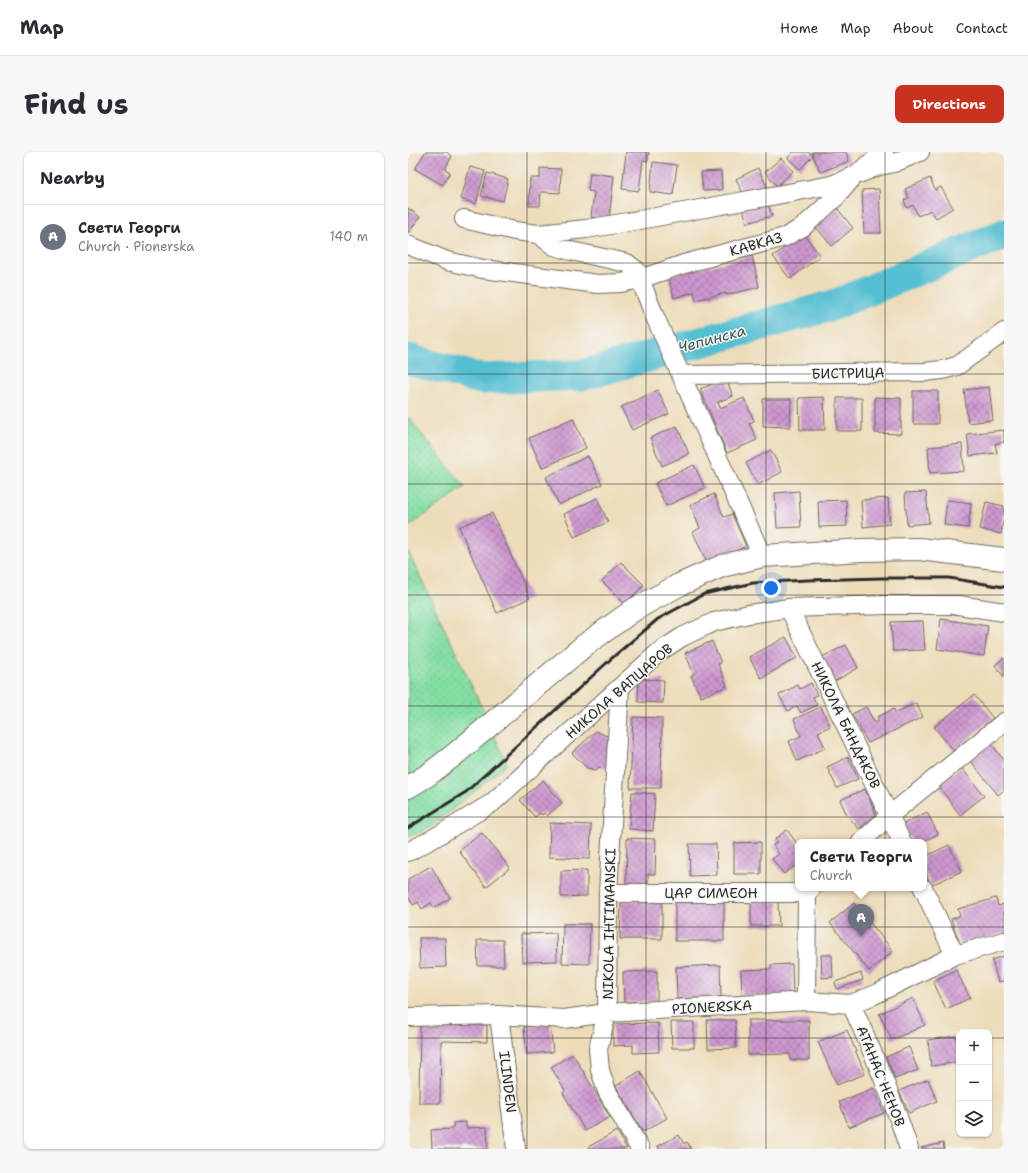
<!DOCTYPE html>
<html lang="en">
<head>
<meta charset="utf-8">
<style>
	:root { --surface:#fff; --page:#f7f7f7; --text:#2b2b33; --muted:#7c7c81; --line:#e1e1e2; --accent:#c8321e }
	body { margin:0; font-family:"Shantell Sans",sans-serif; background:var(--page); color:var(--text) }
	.controls { position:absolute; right:12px; bottom:12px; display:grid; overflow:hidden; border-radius:8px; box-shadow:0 1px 3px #0004 }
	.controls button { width:36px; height:36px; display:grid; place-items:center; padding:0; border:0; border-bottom:1px solid var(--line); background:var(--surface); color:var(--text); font:20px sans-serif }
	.you { position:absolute; left:363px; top:436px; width:14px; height:14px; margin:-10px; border:3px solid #fff; border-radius:50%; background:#1a73e8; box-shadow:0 0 0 6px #1a73e833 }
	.badge { display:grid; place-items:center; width:26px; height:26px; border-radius:50%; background:var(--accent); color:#fff; font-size:13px; font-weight:700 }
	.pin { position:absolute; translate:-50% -33px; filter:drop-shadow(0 1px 2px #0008) }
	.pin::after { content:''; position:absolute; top:21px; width:14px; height:12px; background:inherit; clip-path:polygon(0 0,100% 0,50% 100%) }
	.popup { position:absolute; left:387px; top:687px; width:132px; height:52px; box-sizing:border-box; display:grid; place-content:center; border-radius:8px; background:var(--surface); filter:drop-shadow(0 1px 3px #0005); font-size:13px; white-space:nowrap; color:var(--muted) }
	.popup b { font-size:15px; color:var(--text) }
	.popup::after { content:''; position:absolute; left:50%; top:100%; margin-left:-8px; border:8px solid transparent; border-top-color:var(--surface) }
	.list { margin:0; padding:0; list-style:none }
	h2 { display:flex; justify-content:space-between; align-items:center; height:52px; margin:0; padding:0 16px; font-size:17px }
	h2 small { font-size:13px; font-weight:400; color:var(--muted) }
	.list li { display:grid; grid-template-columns:26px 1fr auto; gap:12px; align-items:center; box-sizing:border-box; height:64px; padding:0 16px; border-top:1px solid var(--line) }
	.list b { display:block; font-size:15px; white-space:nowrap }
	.list p { margin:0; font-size:13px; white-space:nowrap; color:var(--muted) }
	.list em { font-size:13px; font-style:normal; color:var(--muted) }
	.icon { flex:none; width:22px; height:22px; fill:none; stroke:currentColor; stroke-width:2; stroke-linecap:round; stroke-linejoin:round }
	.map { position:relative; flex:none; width:596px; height:997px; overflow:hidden; border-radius:8px }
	header { display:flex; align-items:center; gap:24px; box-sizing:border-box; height:56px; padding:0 20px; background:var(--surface); border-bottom:1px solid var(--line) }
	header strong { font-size:19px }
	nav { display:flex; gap:22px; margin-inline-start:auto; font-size:14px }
	.intro { display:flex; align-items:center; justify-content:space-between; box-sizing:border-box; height:96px; padding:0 24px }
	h1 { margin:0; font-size:28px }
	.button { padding:10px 18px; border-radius:8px; background:var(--accent); color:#fff; font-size:14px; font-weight:700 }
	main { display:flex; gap:24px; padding:0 24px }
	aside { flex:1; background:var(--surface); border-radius:8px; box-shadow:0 1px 3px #0004 }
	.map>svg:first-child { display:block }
	.grass { fill:url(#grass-dots); stroke:#588468 }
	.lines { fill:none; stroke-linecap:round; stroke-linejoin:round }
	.river { stroke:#55bfd2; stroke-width:31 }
	.building { fill:url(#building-cross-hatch) }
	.minor-casing { stroke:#6f695d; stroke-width:20 }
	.tertiary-casing { stroke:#6f695d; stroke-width:24 }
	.minor { stroke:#fff; stroke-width:18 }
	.tertiary { stroke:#fff; stroke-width:22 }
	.rail { stroke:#2b2b2b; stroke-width:3 }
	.grid { fill:none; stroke:#2b2b2b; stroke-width:1; stroke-opacity:0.55 }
	.labels { text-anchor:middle; stroke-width:3; stroke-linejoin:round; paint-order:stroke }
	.street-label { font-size:14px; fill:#2b2b2b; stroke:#f6f6f2 }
	.water-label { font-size:15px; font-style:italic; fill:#38575d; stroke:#f6f6f2 }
</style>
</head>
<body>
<header>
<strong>Map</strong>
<nav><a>Home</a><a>Map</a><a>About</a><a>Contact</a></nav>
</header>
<div class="intro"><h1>Find us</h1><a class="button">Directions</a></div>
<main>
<aside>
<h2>Nearby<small></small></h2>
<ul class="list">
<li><span class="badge" style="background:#6b7280">A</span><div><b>Свети Георги</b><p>Church · Pionerska</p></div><em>140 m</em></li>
</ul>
</aside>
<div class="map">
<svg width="596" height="997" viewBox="0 0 596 997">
	<defs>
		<pattern id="grass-dots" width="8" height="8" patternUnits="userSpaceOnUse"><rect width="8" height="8" fill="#84dea4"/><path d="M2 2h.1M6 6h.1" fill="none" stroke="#72bf8d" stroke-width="1.8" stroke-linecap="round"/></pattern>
		<pattern id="building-cross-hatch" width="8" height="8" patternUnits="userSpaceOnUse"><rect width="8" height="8" fill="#ce97d0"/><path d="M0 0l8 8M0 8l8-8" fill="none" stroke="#a77ba9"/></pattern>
	</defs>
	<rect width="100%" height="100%" fill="#f6f6f2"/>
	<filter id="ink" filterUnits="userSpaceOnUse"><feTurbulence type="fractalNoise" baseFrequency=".025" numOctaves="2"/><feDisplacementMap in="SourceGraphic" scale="8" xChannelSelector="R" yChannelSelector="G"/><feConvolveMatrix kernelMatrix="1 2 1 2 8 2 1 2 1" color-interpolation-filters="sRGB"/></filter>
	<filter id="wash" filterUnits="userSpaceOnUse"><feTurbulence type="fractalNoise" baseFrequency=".012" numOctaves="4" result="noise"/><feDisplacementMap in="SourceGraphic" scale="16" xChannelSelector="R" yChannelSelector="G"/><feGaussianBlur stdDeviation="0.9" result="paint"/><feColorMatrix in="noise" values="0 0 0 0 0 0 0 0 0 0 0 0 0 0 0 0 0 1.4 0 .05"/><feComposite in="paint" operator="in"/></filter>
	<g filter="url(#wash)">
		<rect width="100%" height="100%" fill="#eddcb9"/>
		<path class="grass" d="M0 265 57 335 0 375Z
			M0 399 75 558 99 612 23 675 0 685Z"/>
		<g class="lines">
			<path class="river" d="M0 207 73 227 175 223 426 153 596 82"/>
		</g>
		<g id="blocks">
			<path class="building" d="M17 0H38L44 4 37 17 42 20 35 33 7 17Z
				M218 0H241L240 9 235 8 231 39 214 37Z
				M385 0H400L405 4 392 17 380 6Z
				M404 0H438L441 9 412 20Z
				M373 6 385 19 369 34 357 20Z
				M245 10 269 13 265 43 242 40Z
				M62 15 77 19 68 52 53 47Z
				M132 16 153 17 152 41 133 40 132 54H121L122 26H132Z
				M350 16 359 35 337 45 328 27Z
				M313 19 314 38 295 39 293 20Z
				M79 21 100 27 95 49 73 44Z
				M182 21 206 24 201 67 183 65 186 40 180 39Z
				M522 26 527 38 533 35 545 56 528 66 523 58 510 64 505 53 499 56 496 48 501 46 497 37Z
				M471 37 473 81H456L454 38Z
				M359 49 364 64 339 71 335 57Z
				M0 56 12 65 0 81Z
				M429 56 445 76 424 94 407 74Z
				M396 82 412 104 382 127 365 104Z
				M344 104 351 135 318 143V141L288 148 286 140 266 146 260 124Z
				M318 227 325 244 310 250 312 256 336 246 346 269 341 271 349 288 319 301 292 237Z
				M581 235 585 268 560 271 556 238Z
				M250 238 261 262 224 278 213 255Z
				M505 239H530V272H505Z
				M416 245 417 278H392L391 246Z
				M467 245 493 246V282L467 281Z
				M429 246H454V279H429Z
				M355 247H383L382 275 355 274Z
				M165 266 178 296 134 316 121 286Z
				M269 274 281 302 254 314 242 286Z
				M596 278V290L587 292 589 301 562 304 559 282Z
				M554 292 556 319 522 321 520 295Z
				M363 298 374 320 350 333 338 311Z
				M180 304 194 332 151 353 138 325Z
				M286 313 297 336 258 354 247 331Z
				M391 339 393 375 369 376 367 341Z
				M518 340 521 371 499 373 497 341Z
				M306 342 316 365 324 362 338 394 299 411 285 380 292 376 282 353Z
				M189 346 200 370 166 385 156 362Z
				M480 346 482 372 455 375 453 348Z
				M438 348 439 374 411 375 410 349Z
				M539 348 563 351 560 376 536 373Z
				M578 350 596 354V366L593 382 572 377Z
				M84 361 122 446 89 461 51 375Z
				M213 410 236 433 217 452 194 429Z
				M533 467 580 474 576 504 529 497Z
				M515 469 517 498 485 499 483 470Z
				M378 485 389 506 353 526 341 505Z
				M304 489 313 511 310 512 319 534 293 545 283 524 286 522 277 501Z
				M438 493 450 516 427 529 414 505Z
				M596 506V525L587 513Z
				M231 527 256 528 255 551 230 550Z
				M403 531 409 543 405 545 409 553 393 561 389 554 380 559 371 543 390 533 392 537Z
				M566 543 585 566 546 599 526 575Z
				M508 551 515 565 460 591 444 562 458 555 467 571 471 569 469 565 486 557 487 561Z
				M413 555 422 574 410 580 417 596 389 609 381 589 393 584 386 567Z
				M225 565 254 566 253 636H222Z
				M188 579 203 586 200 616 190 615 189 618 179 616 164 601Z
				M583 592 596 608V638L590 643 562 608Z
				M440 605 450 627 429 636 419 615Z
				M553 615 576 644 552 663 530 633Z
				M135 628 154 651 139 664 136 661 134 663 132 661 127 665 112 648Z
				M457 637 468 662 451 677 439 663 432 648Z
				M224 640 247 642 245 679 221 677Z
				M519 660 530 682 514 690H504L495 672Z
				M142 671 183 673 182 707 141 705Z
				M379 678 390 693V712L376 722 364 707 371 702 365 693 369 690 367 687Z
				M74 681 102 716 78 735 51 699Z
				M219 686 248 687 247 722H240V736L218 735Z
				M353 690V722H326V691Z
				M281 692H308L309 723 282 724Z
				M541 693 554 719 523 733 516 717V705Z
				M23 714 42 746 26 756 23 751 14 757 10 750 5 753 0 744V727Z
				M179 718V744L153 745V719Z
				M588 746 590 754 596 752V781L552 792 543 767 552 764 550 757Z
				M213 749H254V787H212Z
				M267 750H316V789H267Z
				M343 750H370L371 774H343Z
				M446 751 485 799 461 819 422 771Z
				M155 772H182L181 812 154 811Z
				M148 781 149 809 114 810 113 782Z
				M11 786H37L38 815 12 816Z
				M69 788H95L96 814H70Z
				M413 803H424L425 825 414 826Z
				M596 804V829L590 830 584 808Z
				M384 812 385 843 334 844 333 818 363 817V813Z
				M312 813 313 845 269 847 268 815Z
				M548 818 562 846 538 857 525 829Z
				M249 819V849L216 850 215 820Z
				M453 821 455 828 429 837 427 830Z
				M505 846 517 873 484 888 471 862Z
				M299 868H327L328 896 300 897Z
				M340 868H401V908H382V902L340 903Z
				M263 870H286V896H264Z
				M250 871 251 900 225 901V893L205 894V872Z
				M142 872 145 900 119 902 116 875Z
				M12 873H79V890L33 889 32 951H11Z
				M439 878 457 922 429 933 410 890Z
				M548 884 551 910 523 914 520 888Z
				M501 895 510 918 487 927 478 905Z
				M165 902 202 965 177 979 155 941 157 939 143 915Z
				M232 919 259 966 235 980 208 934Z
				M520 927 529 949 501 961 491 939Z
				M466 936 476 961 441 975 431 950Z
				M58 970V976L79 975 80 997H24L23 978 45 977V971Z
				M209 979 219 997H181L180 995Z
				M271 983 276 992 279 990 283 997H251L250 994Z
				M535 991 536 997H513V996Z"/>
		</g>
	</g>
	<g filter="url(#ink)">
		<use href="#blocks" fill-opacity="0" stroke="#6f695d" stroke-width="1"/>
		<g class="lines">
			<g class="minor-casing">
				<path id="minor" d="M476 0 445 25 429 44 395 75 377 85 276 112 232 127 228 118 219 111 163 99 146 94 130 82 178 77 226 69 407 36 423 33 471 14 486 11 512 0
					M56 67 107 79 130 82
					M0 93 39 109 75 117 190 132 213 131 232 127 247 165 354 404
					M273 223 517 220 534 218 549 214 596 180
					M381 456 494 690
					M212 536 200 741 199 861 190 897 192 918 199 939 232 997
					M453 690 481 664 596 570
					M0 700 26 686 84 651 251 500 274 485 306 470 341 462 381 456 479 453H550L596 460
					M515 736 547 803
					M200 741H399L404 736
					M398 849 399 741
					M443 852C465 900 485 947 501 997
					M91 863 108 997
					M0 865 91 863 156 867 199 861 398 849 443 852 466 843 547 803 596 789"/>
			</g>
			<g class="tertiary-casing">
				<path id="tertiary" d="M0 635 20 623 46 603 177 493 227 457 271 433 314 414 354 404 455 398 511 397 596 407"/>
			</g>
			<use href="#minor" class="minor"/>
			<use href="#tertiary" class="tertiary"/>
			<path class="rail" d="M0 676 58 640 204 506 250 467 296 442 345 431 399 428 474 426H541L596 435"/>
		</g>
	</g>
	<path class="grid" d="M119 0V997M238 0V997M358 0V997M477 0V997M0 111H596M0 222H596M0 332H596M0 443H596M0 554H596M0 665H596M0 775H596M0 886H551M581 886H596"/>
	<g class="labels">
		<g class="street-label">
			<text transform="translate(348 92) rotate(-16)" y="5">КАВКАЗ</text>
			<text transform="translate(440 221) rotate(-1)" y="5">БИСТРИЦА</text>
			<text transform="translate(211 539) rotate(-41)" y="5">НИКОЛА ВАПЦАРОВ</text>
			<text transform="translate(438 573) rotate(64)" y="5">НИКОЛА БАНДАКОВ</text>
			<text x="303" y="746">ЦАР СИМЕОН</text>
			<text transform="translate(201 772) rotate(-89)" y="5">NIKOLA IHTIMANSKI</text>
			<text transform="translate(304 855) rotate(-3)" y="5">PIONERSKA</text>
			<text transform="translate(473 924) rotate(68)" y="5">АТАНАС НЕНОВ</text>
			<text transform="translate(100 930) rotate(83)" y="5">ILINDEN</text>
		</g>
		<g class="water-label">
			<text transform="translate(304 187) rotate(-15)" y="5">Чепинска</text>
		</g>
	</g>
</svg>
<div class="controls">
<button>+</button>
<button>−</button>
<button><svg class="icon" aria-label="layers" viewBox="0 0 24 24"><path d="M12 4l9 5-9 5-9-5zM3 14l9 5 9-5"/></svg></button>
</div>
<div class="you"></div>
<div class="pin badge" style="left:453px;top:785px;background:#6b7280">A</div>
<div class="popup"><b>Свети Георги</b>Church</div>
</div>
</main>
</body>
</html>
